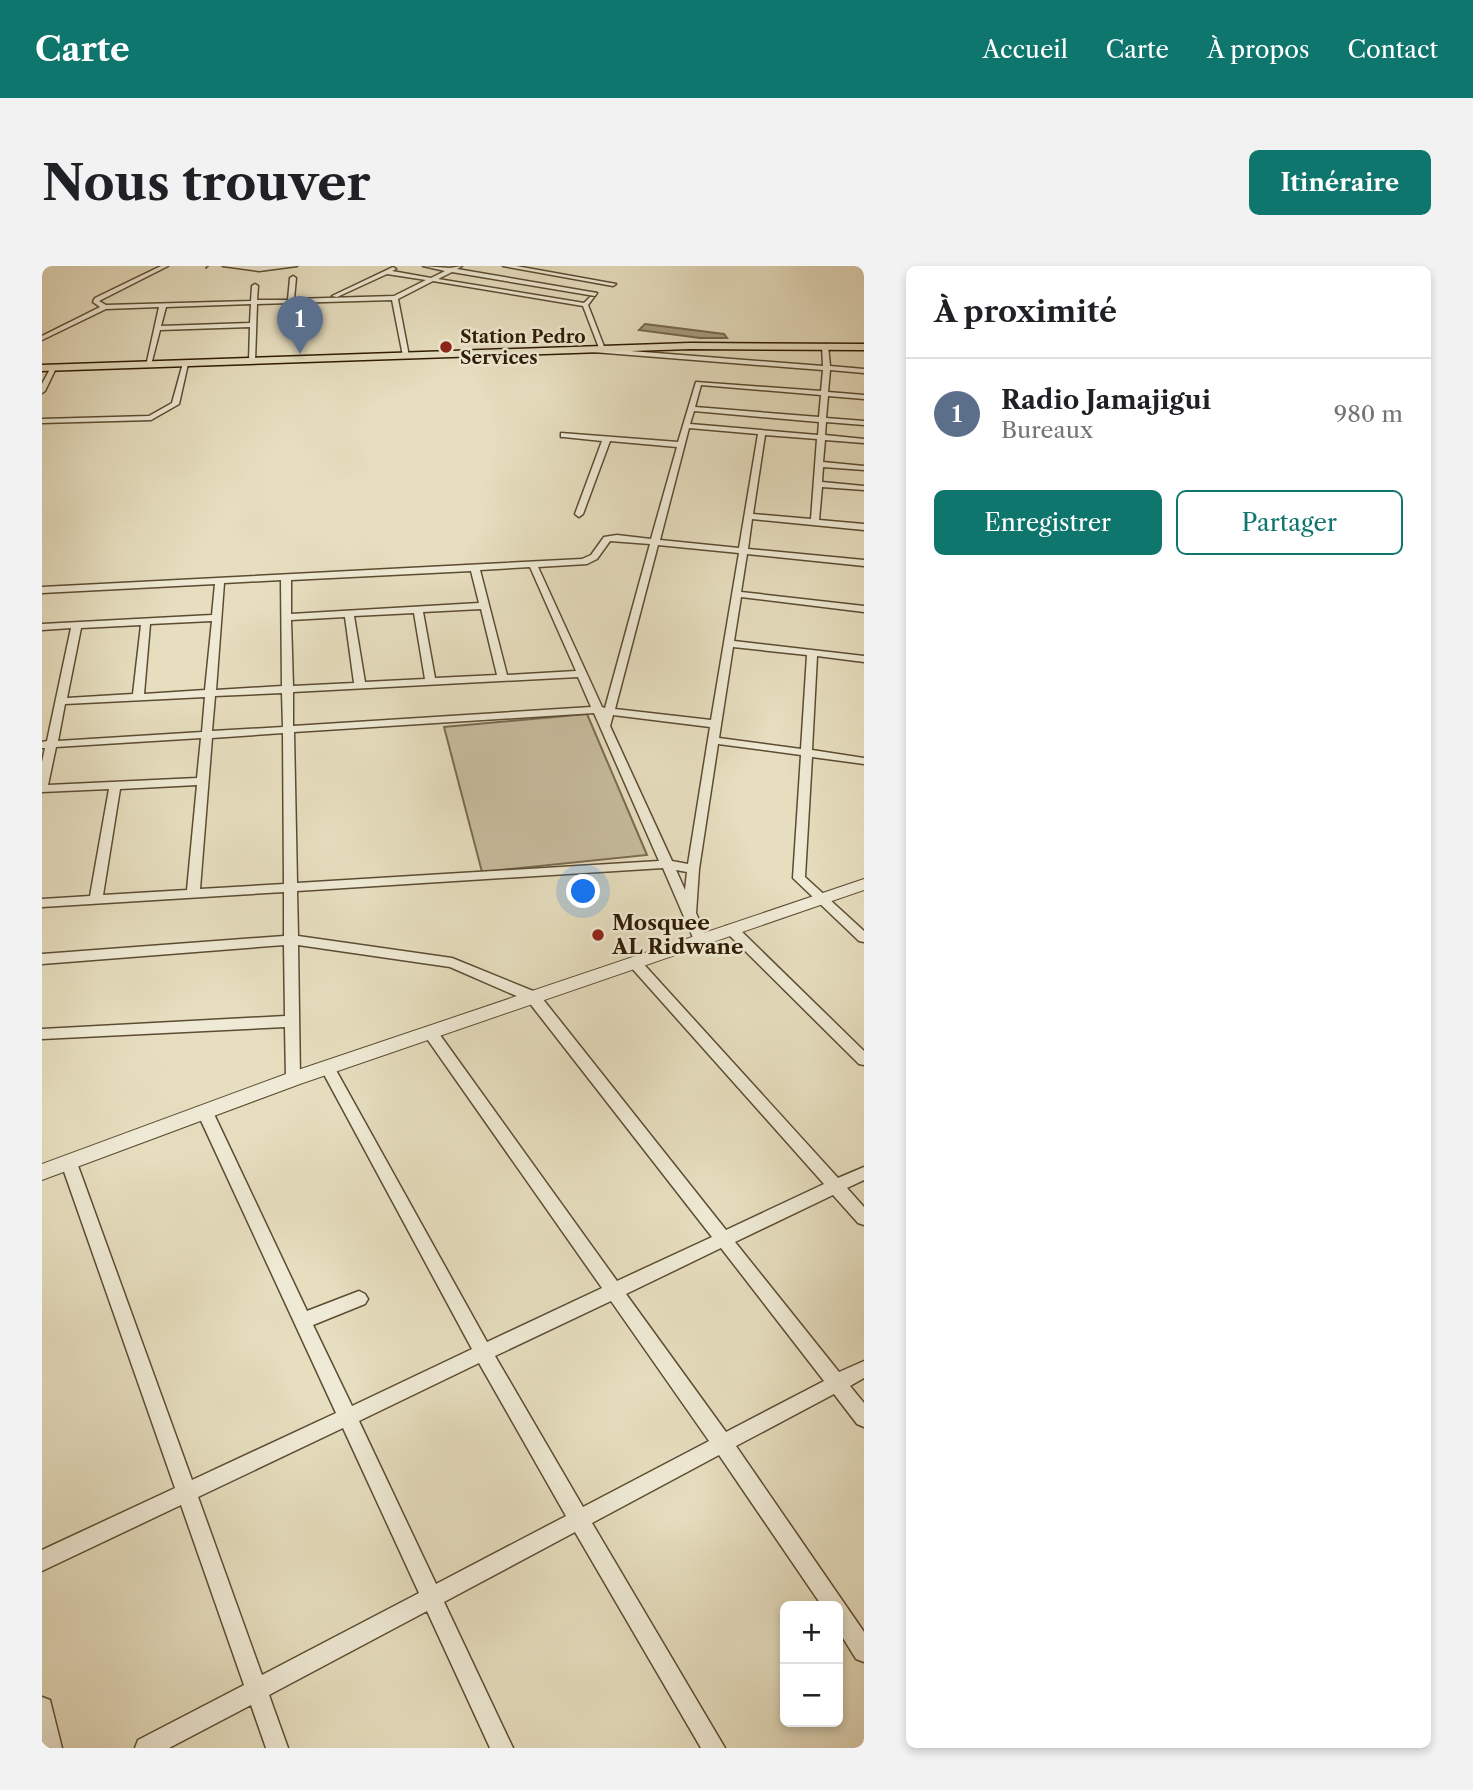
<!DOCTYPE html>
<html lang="fr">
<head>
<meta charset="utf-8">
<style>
	:root { --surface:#fff; --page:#f2f2f2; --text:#202124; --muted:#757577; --line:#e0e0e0; --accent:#0f766e }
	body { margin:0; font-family:"Libre Caslon Text",serif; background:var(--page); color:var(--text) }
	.controls { position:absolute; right:21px; bottom:21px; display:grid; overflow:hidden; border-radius:10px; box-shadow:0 4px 10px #0003 }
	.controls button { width:63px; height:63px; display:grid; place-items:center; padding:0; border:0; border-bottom:2px solid var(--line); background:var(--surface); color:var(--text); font:35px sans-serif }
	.you { position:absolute; left:542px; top:626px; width:24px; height:24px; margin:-18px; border:5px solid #fff; border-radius:50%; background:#1a73e8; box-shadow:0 0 0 10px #1a73e833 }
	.badge { display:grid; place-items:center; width:46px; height:46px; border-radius:50%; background:var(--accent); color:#fff; font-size:23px; font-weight:700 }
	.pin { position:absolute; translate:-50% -58px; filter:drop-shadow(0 2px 4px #0008) }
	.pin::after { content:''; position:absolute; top:37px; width:24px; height:21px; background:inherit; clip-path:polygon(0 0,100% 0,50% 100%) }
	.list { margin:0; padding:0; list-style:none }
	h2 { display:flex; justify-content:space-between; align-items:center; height:91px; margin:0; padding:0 28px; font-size:30px }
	h2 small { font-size:23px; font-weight:400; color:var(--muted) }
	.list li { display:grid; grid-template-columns:46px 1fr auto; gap:21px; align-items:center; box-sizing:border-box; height:112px; padding:0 28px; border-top:2px solid var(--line) }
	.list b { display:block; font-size:26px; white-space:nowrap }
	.list p { margin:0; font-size:23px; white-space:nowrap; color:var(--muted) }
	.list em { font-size:23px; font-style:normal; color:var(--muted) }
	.actions { display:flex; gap:14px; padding:21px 28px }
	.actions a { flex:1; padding:16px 0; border:2px solid var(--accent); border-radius:10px; text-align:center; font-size:24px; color:var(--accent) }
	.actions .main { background:var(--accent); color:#fff }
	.map { position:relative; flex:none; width:822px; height:1482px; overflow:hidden; border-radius:10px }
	header { display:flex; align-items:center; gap:42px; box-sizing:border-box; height:98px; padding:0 35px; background:var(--accent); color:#fff }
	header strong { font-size:33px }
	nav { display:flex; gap:38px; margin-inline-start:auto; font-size:24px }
	.intro { display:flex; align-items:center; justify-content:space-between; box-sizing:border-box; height:168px; padding:0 42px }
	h1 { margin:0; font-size:49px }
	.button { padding:18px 32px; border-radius:10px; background:var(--accent); color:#fff; font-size:24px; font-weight:700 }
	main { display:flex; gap:42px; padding:0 42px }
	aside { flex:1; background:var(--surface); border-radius:10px; box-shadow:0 4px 10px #0003 }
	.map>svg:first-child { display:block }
	.green { fill:#c7bd9f; stroke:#7a6c51; stroke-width:2 }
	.water { fill:#a79c7f; stroke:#77684d; stroke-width:2 }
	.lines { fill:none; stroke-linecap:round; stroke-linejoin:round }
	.stream { stroke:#77684d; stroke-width:2 }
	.minor-casing { stroke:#5c4c32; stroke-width:3 }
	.tertiary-casing { stroke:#5c4c32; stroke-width:2 }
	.primary-casing { stroke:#2e1b03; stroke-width:3 }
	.minor { fill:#efead5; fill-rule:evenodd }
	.tertiary { fill:#efead5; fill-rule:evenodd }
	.primary { fill:#e6debf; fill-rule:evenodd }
	.poi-dot { fill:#8f2418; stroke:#efead5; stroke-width:2.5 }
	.labels { text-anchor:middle; stroke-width:5; stroke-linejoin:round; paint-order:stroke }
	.far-poi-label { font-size:18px; font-weight:bold; fill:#2e1b03; stroke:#efead5; text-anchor:start }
	.poi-label { font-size:21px; font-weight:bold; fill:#2e1b03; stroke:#efead5; text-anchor:start }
</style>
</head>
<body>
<header>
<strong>Carte</strong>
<nav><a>Accueil</a><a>Carte</a><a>À propos</a><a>Contact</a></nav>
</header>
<div class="intro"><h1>Nous trouver</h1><a class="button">Itinéraire</a></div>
<main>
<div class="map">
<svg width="822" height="1482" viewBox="0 0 822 1482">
	<rect width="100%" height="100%" fill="#e6debf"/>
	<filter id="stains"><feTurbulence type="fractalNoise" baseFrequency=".00286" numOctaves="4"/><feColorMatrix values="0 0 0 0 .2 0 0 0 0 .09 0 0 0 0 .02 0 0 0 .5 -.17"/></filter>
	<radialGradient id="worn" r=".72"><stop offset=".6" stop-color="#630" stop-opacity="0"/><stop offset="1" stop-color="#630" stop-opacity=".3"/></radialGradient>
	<path class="green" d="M545 448 605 589 440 606 402 461Z"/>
	<path class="water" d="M603 58 682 68 685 72H658L597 64Z"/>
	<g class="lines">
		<path class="stream" d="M164 2 166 0"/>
		<g class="minor-casing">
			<path id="minor" d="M119 0H126L57 35 64 39 209 35 210 20 213 18 216 20 215 34H246L248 12 251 10 254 12 252 33 352 30 384 14 345 8 295 31 290 30 351 1 354 3 350 5 389 12 403 5 381 0 408 2 420 0 415 3 555 27 553 30 410 6 396 13 542 37 548 31H552L546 39 563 83 781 100 780 80 783 78 786 80 788 100 822 103V107L788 104 786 126 822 129V133L786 130 784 152 822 155V159L784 156 783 169 822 173V177L783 174 781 196 822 200V204L781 201 780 216 822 220V224L780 221 777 254 822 258V264L710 253 706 283 822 294V300L705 288 699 326 822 340V346L699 331 692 375 822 390V396L775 390 770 484 822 492V498L770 491 763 611 822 665V676L817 675 751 612 759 489 676 478 657 603 654 647 666 674 664 677H654L652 674 621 602 255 625 256 670 410 692 496 727 684 964 782 918 587 699 585 696 587 693H597L796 912 822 901V914L805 922 822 941V959L816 957 791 929 693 976 797 1106 822 1095V1112L808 1120 822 1137V1161L815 1158 792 1128 694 1180 822 1366V1396L814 1393 796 1364V1340H780L677 1189 550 1257 683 1482H659L533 1266 402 1336 471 1482H448L385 1345 227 1429 246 1482H224L209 1439 127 1482H93L96 1474 202 1419 139 1239 0 1305V1284L133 1222 19 897 21 892 27 891 33 892 35 897 150 1214 294 1147 155 846 158 842H168L171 846 265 1045 317 1025 323 1028 326 1033 323 1038 271 1059 310 1140 430 1083 278 801 280 797H290L445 1076 560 1022 383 770 381 766 383 762H393L575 1015 670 971 486 735 408 701 256 679 258 813 256 817H246L244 813 243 761 0 773V763L243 750 242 679 0 698V688L242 670V626L0 641V633L48 630 67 523 0 526V496L3 482H0V476L5 475 29 362 0 364V358L170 349 173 318 0 327V321L540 293 549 289 562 271 575 269 609 273 635 181 568 175 541 248 537 251 533 248 560 175 522 171H519V167L636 176 654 116 779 125 781 104 551 86 549 83 557 82 541 40 391 15 356 33 367 90 364 92 361 90 350 34 215 38 213 95 210 97 207 95 208 61 118 64 109 99 104 100 117 41 64 43 0 74V70L58 41 51 36 53 32ZM209 38 208 57 119 60 124 41ZM659 119 779 129 777 151 653 141ZM652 145 777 156 776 169 648 158ZM647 162 716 168 697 282 618 274ZM723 169 775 173 769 253 711 248ZM568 275 608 278 563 442 560 441 496 301 545 298 555 293ZM616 279 697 287 669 454 573 443ZM488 301 534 405 465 409 438 304ZM429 305 437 337 249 348V314ZM239 314 240 420 174 424 182 317ZM439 343 455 409 393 412 381 346ZM372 347 383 413 323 416 312 350ZM303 351 312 417 251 420 249 354ZM170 355 163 424 102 428 108 358ZM99 359 91 428 25 432 39 362ZM691 381 765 389 759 483 677 472ZM536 411 549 441 251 460V426ZM240 427 241 461 170 465 173 430ZM163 431 160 466 16 475 23 438ZM552 447 617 595 255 617 252 466ZM571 449 668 461 646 598 630 595 568 460ZM241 467 242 618 158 623 170 472ZM159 472 155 512 6 519 14 481ZM155 519 145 624 61 629 78 523ZM634 604 645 606 643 624ZM679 982 782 1115 684 1166 584 1028ZM569 1035 667 1175 541 1241 453 1090ZM437 1097 524 1250 394 1318 317 1155ZM301 1162 377 1327 220 1409 156 1231Z
				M181 0H255L217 5Z
				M461 0H474L574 18 571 20Z
				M141 97 146 98 137 138 109 154 0 157V153L107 150 130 137Z
				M9 101 14 102 3 125 0 127V118Z
				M689 659 694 660 822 785V799L817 798 684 666 682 663 684 660Z
				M0 1431 8 1434 20 1482H0Z"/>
		</g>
		<g class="tertiary-casing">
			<path id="tertiary" d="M822 613V624L258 818 0 914V898L244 808Z"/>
		</g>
		<g class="primary-casing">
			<path id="primary" d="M648 77 822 78V84L648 83 0 105V99Z"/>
		</g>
		<use href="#minor" class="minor"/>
		<use href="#tertiary" class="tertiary"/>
		<use href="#primary" class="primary"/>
	</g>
	<g class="poi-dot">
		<circle cx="404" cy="81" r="7"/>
		<circle cx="556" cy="669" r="7"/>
	</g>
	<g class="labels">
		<g class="far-poi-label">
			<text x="418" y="77">Station Pedro<tspan x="418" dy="21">Services</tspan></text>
		</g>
		<g class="poi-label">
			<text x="570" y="664">Mosquee<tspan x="570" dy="24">AL Ridwane</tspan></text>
		</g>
	</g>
	<rect width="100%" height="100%" filter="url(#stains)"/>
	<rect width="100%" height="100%" fill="url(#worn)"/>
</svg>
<div class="controls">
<button>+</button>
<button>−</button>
</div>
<div class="you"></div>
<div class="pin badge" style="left:258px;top:88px;background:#5c6f8a">1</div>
</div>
<aside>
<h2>À proximité<small></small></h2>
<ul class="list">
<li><span class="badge" style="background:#5c6f8a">1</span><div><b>Radio Jamajigui</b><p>Bureaux</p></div><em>980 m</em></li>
</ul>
<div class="actions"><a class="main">Enregistrer</a><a>Partager</a></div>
</aside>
</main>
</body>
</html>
